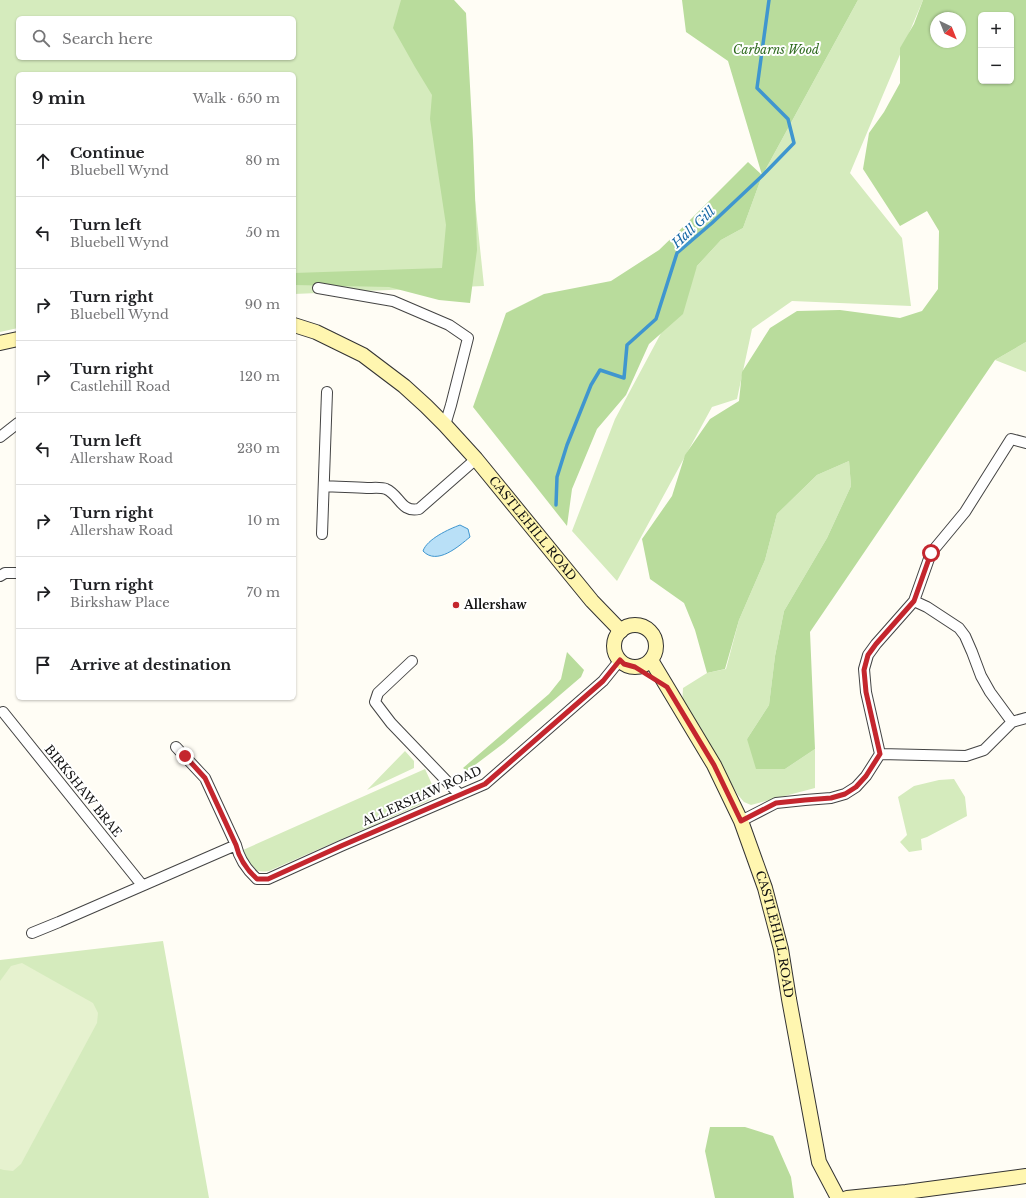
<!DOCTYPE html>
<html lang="en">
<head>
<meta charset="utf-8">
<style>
	:root { --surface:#fff; --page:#f6f6f6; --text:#202124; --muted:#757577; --line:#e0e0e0 }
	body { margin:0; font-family:"Libre Baskerville",serif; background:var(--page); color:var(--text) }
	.controls { position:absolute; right:12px; top:12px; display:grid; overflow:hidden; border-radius:6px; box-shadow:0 1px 3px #0004 }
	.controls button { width:36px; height:36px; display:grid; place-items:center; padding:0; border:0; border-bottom:1px solid var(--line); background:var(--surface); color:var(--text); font:20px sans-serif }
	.compass { position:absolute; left:930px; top:12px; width:36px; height:36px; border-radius:50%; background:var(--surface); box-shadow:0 1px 3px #0004; rotate:137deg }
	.stop { position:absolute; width:12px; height:12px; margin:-9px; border:3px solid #c4262e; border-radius:50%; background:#fff }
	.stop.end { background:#c4262e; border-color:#fff; box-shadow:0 1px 4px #0008 }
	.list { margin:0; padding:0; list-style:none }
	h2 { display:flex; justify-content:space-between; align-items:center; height:52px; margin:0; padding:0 16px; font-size:17px }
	h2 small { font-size:13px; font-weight:400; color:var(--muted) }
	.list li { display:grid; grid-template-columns:26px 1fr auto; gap:12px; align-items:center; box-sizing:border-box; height:72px; padding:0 16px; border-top:1px solid var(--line) }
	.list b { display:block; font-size:15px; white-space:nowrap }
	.list p { margin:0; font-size:13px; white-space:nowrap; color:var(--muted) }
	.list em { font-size:13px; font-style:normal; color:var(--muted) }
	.icon { flex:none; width:22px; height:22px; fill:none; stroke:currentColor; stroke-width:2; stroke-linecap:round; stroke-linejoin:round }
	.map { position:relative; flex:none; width:1026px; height:1198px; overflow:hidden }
	.search { position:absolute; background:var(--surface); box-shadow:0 1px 3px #0004; left:16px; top:16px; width:280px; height:44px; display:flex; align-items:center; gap:10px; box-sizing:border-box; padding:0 14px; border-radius:6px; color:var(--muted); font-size:15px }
	.panel { position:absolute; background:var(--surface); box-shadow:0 1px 3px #0004; left:16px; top:72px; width:280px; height:628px; border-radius:6px }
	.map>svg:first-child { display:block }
	.green { fill:#d5ebbd; fill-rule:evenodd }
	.forest { fill:#b9dc9c; fill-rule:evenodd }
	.pitch { fill:#e6f2cf }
	.water { fill:#b9e0f7; stroke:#3f96cf }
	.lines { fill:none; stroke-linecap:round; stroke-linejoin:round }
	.stream { stroke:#3f96cf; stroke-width:3.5 }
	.minor-casing { stroke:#444; stroke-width:12 }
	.secondary-casing { stroke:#333; stroke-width:16 }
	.minor { stroke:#fff; stroke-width:10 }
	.secondary { stroke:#fff6b0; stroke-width:14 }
	.route { stroke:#c4262e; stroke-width:5 }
	.poi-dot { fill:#c4262e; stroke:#fff; stroke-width:1.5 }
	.labels { text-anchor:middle; stroke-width:4; stroke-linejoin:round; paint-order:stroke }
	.park-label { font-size:12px; font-style:italic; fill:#2f6b1f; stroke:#fff }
	.street-label { font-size:12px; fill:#111; stroke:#fff }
	.poi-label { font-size:12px; font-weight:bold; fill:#111; stroke:#fff; text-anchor:start }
	.water-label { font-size:13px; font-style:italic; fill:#1768a6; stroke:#fff }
</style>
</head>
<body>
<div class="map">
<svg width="1026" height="1198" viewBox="0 0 1026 1198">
	<rect width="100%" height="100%" fill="#fffdf5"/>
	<path class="green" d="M0 0H454L484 286 294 294V74H18V328L0 332ZM18 18H294V58H18Z
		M858 0H923L850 173 902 238 911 306 792 301 752 329 737 399 712 407 617 581 572 531 615 419 697 266 721 240 743 228 762 176Z
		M1026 342V372L995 360Z
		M849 461 851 486 827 538 784 611 775 656 769 705 747 739 785 769 815 749V788L751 805 744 802 738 795 715 755 682 705 683 688 707 673 726 669 739 620 765 560 777 514 817 475Z
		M405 751 414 761V768L367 790Z
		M425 769 435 791 433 797 428 801 269 871C251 874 249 865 243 850Z
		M954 779 965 797 967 816 927 837 921 839 922 850 909 852 900 842 907 835 898 797 914 786 939 780Z
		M163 941 209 1198H0V960Z"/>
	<path class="forest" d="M401 0H454L466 13 473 141 477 250 470 303 439 300 389 287 294 285V273L442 268 446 225 430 119 432 95 415 67 393 28Z
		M682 0H858L762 176 743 228 721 240 697 266 683 314 649 344 626 395 597 429 572 489 567 526 473 407 506 313 544 294 611 281 659 250 686 224 748 162 762 175 728 61 686 32Z
		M923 0H1026V342L995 360 810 632 815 749 785 769H756L747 739 769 705 775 656 784 611 827 538 851 486 849 461 817 475 777 514 765 560 739 620 725 669 707 673 695 630 684 603 650 579 642 539 672 496 685 455 710 419 739 401 742 372 770 328 797 311 840 310 900 318 922 311 938 289 939 231 927 211 900 226 863 169 869 133 884 112 900 83V48L914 24ZM981 15H1011V81H981ZM936 18H960V42H936Z
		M567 652 584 670 581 677 504 743 467 771 463 768 549 694 561 679Z
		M710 1127H745L773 1136 791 1177 794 1198H715L705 1151Z"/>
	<path class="pitch" d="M22 963 93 1003 98 1013 97 1023 21 1164 13 1171 4 1170 0 1169V981L11 966Z"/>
	<path class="water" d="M460 525 468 529 470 537C459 546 437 566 423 551 427 539 449 529 460 525Z"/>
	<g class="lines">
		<path class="stream" d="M556 505 557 477 567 445 591 385 600 370 624 378 627 345 656 319 677 253 712 223 762 176 794 143 788 119 757 88 769 0"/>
		<g class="minor-casing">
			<path id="minor" d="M318 288 393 301 449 325 468 338 451 405 445 425
				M0 437 18 423
				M324 486C338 487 353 487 367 488 373 488 381 487 386 489 400 495 401 513 419 509L476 459
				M322 534 327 392
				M0 576 5 573H18
				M914 601 927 607 959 628 965 636 972 652 981 676 990 692 1012 722
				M412 661 378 693 375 702 391 723 460 795
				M3 712 142 885
				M176 747 205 778 236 845C239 858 247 870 257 879H268L341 846 485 784 603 681 620 660
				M880 754 966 756 984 750 1012 722 1026 718
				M741 821 776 803 805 800 831 798 845 794 856 787 866 776 880 754 866 692 864 669 868 655 876 644 914 601 931 553 965 512 1011 439 1026 443
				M32 933 59 922 236 845"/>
		</g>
		<g class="secondary-casing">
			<g id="secondary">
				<path id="s1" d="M294 325 316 332 363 355 404 386 426 406 445 425 476 459 592 601 621 631"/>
				<path d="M0 343 18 339"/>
				<circle cx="635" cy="646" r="21"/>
				<path id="s2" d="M651 660 714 765 741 821 765 888 781 949 789 999 819 1162 838 1198"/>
				<path d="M847 1198 906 1192 1026 1176"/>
			</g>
		</g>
		<use href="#minor" class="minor"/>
		<use href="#secondary" class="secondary"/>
	</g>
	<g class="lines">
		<path class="route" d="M185 756 205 778 236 845C239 858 247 870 257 879H268L341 846 485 784 603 681 620 660 624 664 635 667 667 687 714 765 741 821 776 803 805 800 831 798 845 794 856 787 866 776 880 754 866 692 864 670 868 655 876 644 914 601 931 553"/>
	</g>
	<circle class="poi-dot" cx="456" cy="605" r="4"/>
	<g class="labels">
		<g class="park-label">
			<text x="776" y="54">Carbarns Wood</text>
		</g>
		<g class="street-label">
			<text dy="4" stroke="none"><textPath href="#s1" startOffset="319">CASTLEHILL ROAD</textPath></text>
			<text transform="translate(83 791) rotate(51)" y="4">BIRKSHAW BRAE</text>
			<text transform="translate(422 796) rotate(-24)" y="4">ALLERSHAW ROAD</text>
			<text dy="4" stroke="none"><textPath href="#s2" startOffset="303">CASTLEHILL ROAD</textPath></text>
		</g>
		<g class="poi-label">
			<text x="464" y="609">Allershaw</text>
		</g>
		<g class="water-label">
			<text transform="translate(693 227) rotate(-43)" y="5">Hall Gill</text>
		</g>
	</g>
</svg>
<div class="controls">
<button>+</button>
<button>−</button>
</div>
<svg class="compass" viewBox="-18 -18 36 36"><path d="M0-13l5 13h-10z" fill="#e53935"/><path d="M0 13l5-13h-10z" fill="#757577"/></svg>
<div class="stop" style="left:931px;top:553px"></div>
<div class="stop end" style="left:185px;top:756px"></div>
<div class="search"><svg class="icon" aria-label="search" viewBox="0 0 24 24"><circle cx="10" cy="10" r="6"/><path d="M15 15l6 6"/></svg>Search here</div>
<section class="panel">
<h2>9 min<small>Walk · 650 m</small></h2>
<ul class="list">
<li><svg class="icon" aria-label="ahead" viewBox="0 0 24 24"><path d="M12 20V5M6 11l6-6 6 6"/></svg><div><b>Continue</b><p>Bluebell Wynd</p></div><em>80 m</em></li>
<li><svg class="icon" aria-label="left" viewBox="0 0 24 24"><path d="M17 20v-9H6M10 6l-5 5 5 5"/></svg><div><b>Turn left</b><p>Bluebell Wynd</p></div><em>50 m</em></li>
<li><svg class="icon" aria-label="right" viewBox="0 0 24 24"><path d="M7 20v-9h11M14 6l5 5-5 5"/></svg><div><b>Turn right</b><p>Bluebell Wynd</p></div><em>90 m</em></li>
<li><svg class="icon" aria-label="right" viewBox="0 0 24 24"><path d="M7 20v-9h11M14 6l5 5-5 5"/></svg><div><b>Turn right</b><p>Castlehill Road</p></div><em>120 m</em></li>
<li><svg class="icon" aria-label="left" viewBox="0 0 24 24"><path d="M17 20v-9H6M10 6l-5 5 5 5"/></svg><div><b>Turn left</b><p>Allershaw Road</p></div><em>230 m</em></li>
<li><svg class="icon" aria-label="right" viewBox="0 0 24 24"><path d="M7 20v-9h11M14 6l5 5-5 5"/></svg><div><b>Turn right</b><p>Allershaw Road</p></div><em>10 m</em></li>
<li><svg class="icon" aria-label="right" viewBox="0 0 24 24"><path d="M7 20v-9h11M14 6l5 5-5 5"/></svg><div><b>Turn right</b><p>Birkshaw Place</p></div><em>70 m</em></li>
<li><svg class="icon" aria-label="arrive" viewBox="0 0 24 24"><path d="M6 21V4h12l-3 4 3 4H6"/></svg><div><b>Arrive at destination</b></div></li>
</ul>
</section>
</div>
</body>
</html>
